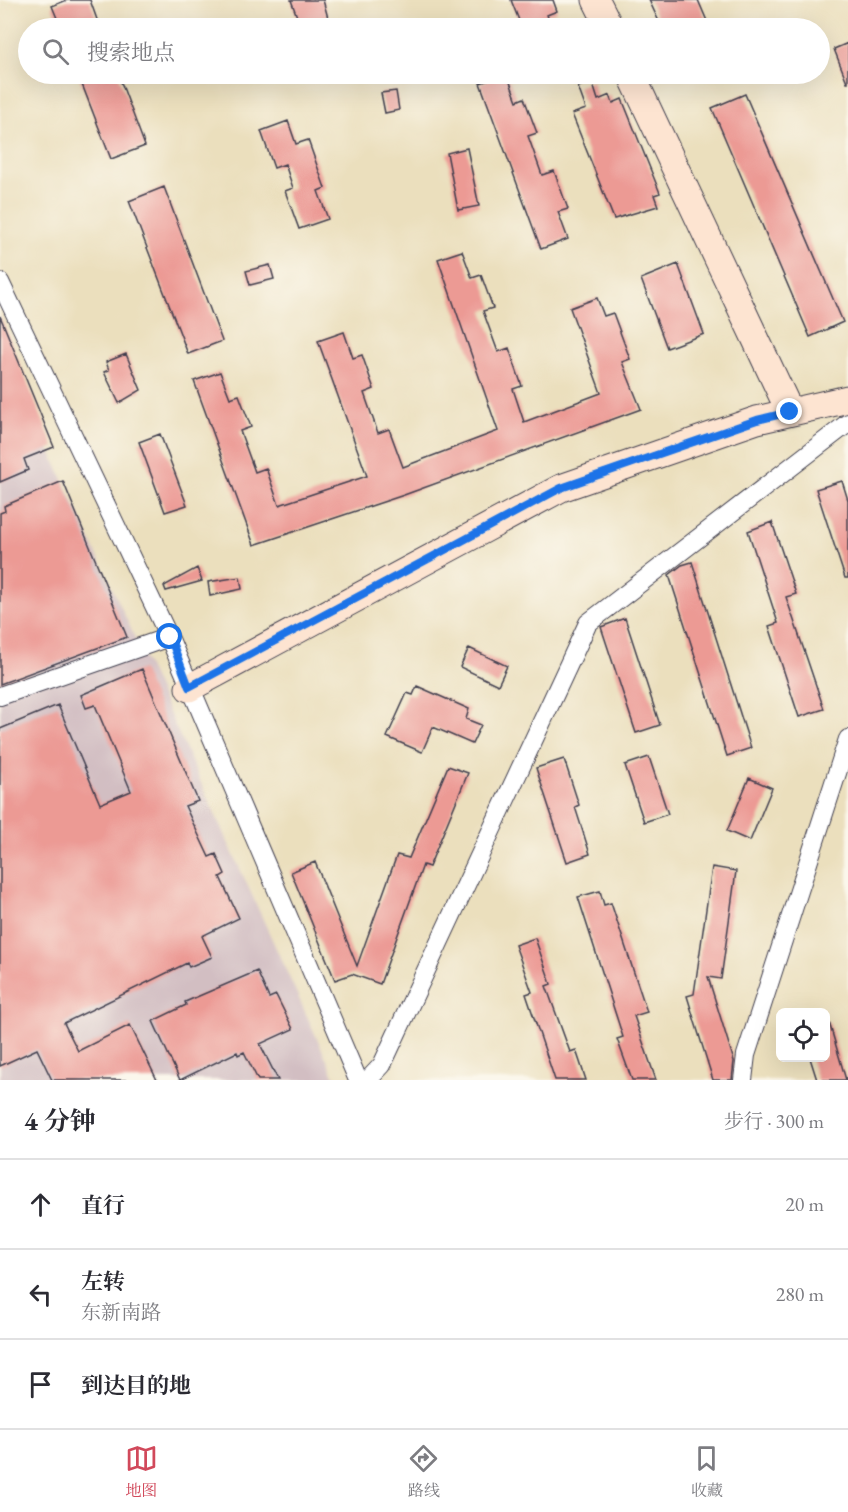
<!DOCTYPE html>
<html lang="zh">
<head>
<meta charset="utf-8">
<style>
	:root { --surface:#fff; --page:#f7f7f7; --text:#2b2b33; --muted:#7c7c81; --line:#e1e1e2; --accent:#d1495b }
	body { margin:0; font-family:"EB Garamond","Noto Serif SC",serif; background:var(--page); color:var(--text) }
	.controls { position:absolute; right:18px; bottom:18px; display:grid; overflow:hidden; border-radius:9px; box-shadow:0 6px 24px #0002 }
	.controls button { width:54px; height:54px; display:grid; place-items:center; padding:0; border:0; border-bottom:2px solid var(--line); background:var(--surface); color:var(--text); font:30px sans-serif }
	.stop { position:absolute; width:18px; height:18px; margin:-14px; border:4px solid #1a73e8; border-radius:50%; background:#fff }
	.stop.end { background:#1a73e8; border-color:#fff; box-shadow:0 2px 6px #0008 }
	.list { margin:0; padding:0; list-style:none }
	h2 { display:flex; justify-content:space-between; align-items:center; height:78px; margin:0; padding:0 24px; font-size:26px }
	h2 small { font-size:20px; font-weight:400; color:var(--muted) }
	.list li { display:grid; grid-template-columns:39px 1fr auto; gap:18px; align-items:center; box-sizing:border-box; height:90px; padding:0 24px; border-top:2px solid var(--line) }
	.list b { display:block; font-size:22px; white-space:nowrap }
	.list p { margin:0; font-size:20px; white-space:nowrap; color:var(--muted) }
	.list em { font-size:20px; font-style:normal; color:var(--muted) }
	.icon { flex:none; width:33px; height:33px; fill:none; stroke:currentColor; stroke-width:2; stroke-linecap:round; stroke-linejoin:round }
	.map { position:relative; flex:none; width:848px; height:1080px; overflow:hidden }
	.search { position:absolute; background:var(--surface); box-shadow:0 6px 24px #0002; left:18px; right:18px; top:18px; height:66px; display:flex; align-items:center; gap:15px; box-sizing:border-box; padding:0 21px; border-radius:33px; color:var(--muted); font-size:22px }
	.sheet { height:348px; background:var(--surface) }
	nav { display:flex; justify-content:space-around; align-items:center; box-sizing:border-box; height:84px; border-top:2px solid var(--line); background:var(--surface); font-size:16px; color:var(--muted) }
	nav a { display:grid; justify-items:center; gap:3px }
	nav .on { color:var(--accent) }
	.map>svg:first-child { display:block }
	.industrial { fill:#d2bec2 }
	.building { fill:#ec9a94 }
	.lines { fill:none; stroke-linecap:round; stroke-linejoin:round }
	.street-casing { stroke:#403e4e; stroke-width:20 }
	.secondary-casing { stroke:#403e4e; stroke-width:29 }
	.street { stroke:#fff; stroke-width:18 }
	.secondary { stroke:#fde4d1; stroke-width:27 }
	.route { stroke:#1a73e8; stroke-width:8 }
</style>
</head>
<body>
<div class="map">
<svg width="848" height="1080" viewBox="0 0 848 1080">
	<rect width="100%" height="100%" fill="#fbf7ec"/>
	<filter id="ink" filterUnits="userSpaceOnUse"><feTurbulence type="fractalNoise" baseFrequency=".0167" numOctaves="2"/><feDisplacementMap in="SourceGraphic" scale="12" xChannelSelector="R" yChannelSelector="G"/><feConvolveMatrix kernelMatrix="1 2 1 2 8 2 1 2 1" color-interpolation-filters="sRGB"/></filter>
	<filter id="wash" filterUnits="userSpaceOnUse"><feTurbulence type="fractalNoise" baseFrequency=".008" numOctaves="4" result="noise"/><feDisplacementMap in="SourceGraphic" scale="24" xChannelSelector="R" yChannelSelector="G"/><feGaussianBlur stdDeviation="1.35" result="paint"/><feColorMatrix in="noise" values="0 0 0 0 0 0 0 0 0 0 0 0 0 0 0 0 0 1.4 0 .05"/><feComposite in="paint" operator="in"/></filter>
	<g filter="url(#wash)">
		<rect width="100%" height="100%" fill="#ebdfbd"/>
		<path class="industrial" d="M0 341 336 1080H0Z"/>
		<g id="blocks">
			<path class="building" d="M67 0H90L100 28H61L52 6Z
				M291 0H323L330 25 321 28H301Z
				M511 0H553L557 11 547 15 552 28H522Z
				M649 0H698L710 28H662Z
				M848 43V82H847L834 49Z
				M78 74H118L145 146 111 159Z
				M507 74 517 101 524 98 537 133 528 136 542 175 554 171 568 209 558 212 568 239 541 249 480 83Z
				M592 81 598 100 610 95 613 103 622 99 660 193 654 195 658 206 614 219 572 114 586 109 578 87Z
				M396 91 399 110 385 113 381 93Z
				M745 94 843 322 810 337 712 108Z
				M288 121 296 144 308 140 325 188 318 191 328 219 299 229 285 191 293 188 285 164 274 168 261 131Z
				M467 148 479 206 458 210 447 153Z
				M164 187 222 341 188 354 129 201Z
				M462 251 472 278 481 275 493 308 483 311 498 352 509 348 522 386 513 389 524 422 601 393 570 308 597 298 604 316 613 313 630 359 622 362 641 409 404 495 254 545 194 381 220 372 230 398 239 395 251 427 240 431 255 472 266 468 279 505 367 476 318 341 344 332 353 358 362 355 374 389 364 393 378 433 389 429 403 467 498 431 438 259Z
				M678 264 704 334 667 348 641 279Z
				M270 265 274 279 250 285 246 271Z
				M0 316 54 447 24 459 28 470 0 482Z
				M126 354 141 390 119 403 104 372 109 370 106 362Z
				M160 434 187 505 165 512 139 442Z
				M63 481 127 637 0 684V513L5 511 4 506Z
				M842 481 848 500V578H845L816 489Z
				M772 522 796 594 786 597 824 709 799 717 769 626 778 623 748 531Z
				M692 562 751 748 727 756 669 575 682 565Z
				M197 568 202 581 166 591 164 586Z
				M240 577 242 589 210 596 208 582Z
				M625 618 660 725 636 733 601 627Z
				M469 648 507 666 498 685 460 667Z
				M142 669 198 801 185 806 209 857 216 854 225 874 220 877 239 918 202 936 212 957 189 967 187 963 64 1023 78 1051 130 1025 157 1080H52L37 1049 0 1066V729L58 705 100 804 131 791 95 705 86 708 81 695Z
				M417 686 469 709 466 719 481 725 472 744 433 727 422 752 387 737 407 693 413 695Z
				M649 757 668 814 644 822 625 765Z
				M564 759 579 805 575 807 590 854 567 862 536 768Z
				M448 766 468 773 429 867 423 865 380 984 352 974 335 980 291 872 315 862 357 966 397 855 409 858Z
				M749 778 772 788 750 841 727 831Z
				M712 867 736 871 721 979 708 977 734 1061 732 1080H713L687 996 694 994Z
				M600 891 604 905 611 903 647 1012 634 1016 656 1080H632L617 1039 623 1037 578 897Z
				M535 938 551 984 546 986 570 1052 576 1050 586 1080H555L526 994 532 992 515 945Z
				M257 971 269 998 276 995 293 1029 260 1044 278 1080H258L244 1052 238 1055 237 1052 180 1080 153 1021 186 1005 185 1002Z
				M825 1022H829L846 1080H817L810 1058H825Z"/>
		</g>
	</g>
	<g filter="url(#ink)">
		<use href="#blocks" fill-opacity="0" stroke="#403e4e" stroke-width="1.5"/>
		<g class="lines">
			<g class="street-casing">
				<path id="street" d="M0 282 169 637 0 696
					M169 637 358 1080
					M368 1080 382 1065 588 623 848 423
					M743 1080 746 1055 848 739"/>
			</g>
			<g class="secondary-casing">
				<path id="secondary" d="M596 0 610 28
					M631 74 790 412
					M189 688 561 488 757 420 848 399"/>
			</g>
			<use href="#street" class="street"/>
			<use href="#secondary" class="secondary"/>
		</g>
	</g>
	<g class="lines" filter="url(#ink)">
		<path class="route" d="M170 637 189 687 561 488 757 420 790 412"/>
	</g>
</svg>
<div class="controls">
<button><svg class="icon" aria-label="locate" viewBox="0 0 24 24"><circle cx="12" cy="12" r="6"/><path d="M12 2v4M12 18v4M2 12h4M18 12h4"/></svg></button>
</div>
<div class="stop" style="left:170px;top:637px"></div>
<div class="stop end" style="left:790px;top:412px"></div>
<div class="search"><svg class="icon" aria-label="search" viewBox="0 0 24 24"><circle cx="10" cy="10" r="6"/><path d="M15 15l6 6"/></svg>搜索地点</div>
</div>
<section class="sheet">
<h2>4 分钟<small>步行 · 300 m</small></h2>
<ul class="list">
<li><svg class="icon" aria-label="ahead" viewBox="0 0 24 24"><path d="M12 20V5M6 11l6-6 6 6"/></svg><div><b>直行</b></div><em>20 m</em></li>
<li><svg class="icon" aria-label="left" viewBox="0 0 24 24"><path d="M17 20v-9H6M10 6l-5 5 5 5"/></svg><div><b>左转</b><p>东新南路</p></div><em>280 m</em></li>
<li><svg class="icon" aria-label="arrive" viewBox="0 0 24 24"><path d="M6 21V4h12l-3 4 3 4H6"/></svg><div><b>到达目的地</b></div></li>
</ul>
</section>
<nav>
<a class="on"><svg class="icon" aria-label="map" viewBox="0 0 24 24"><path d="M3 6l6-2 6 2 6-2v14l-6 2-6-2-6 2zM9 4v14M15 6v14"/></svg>地图</a>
<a><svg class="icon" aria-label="directions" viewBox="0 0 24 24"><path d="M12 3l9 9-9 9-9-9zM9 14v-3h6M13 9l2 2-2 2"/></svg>路线</a>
<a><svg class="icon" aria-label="saved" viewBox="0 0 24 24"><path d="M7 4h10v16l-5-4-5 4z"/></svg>收藏</a>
</nav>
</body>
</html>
